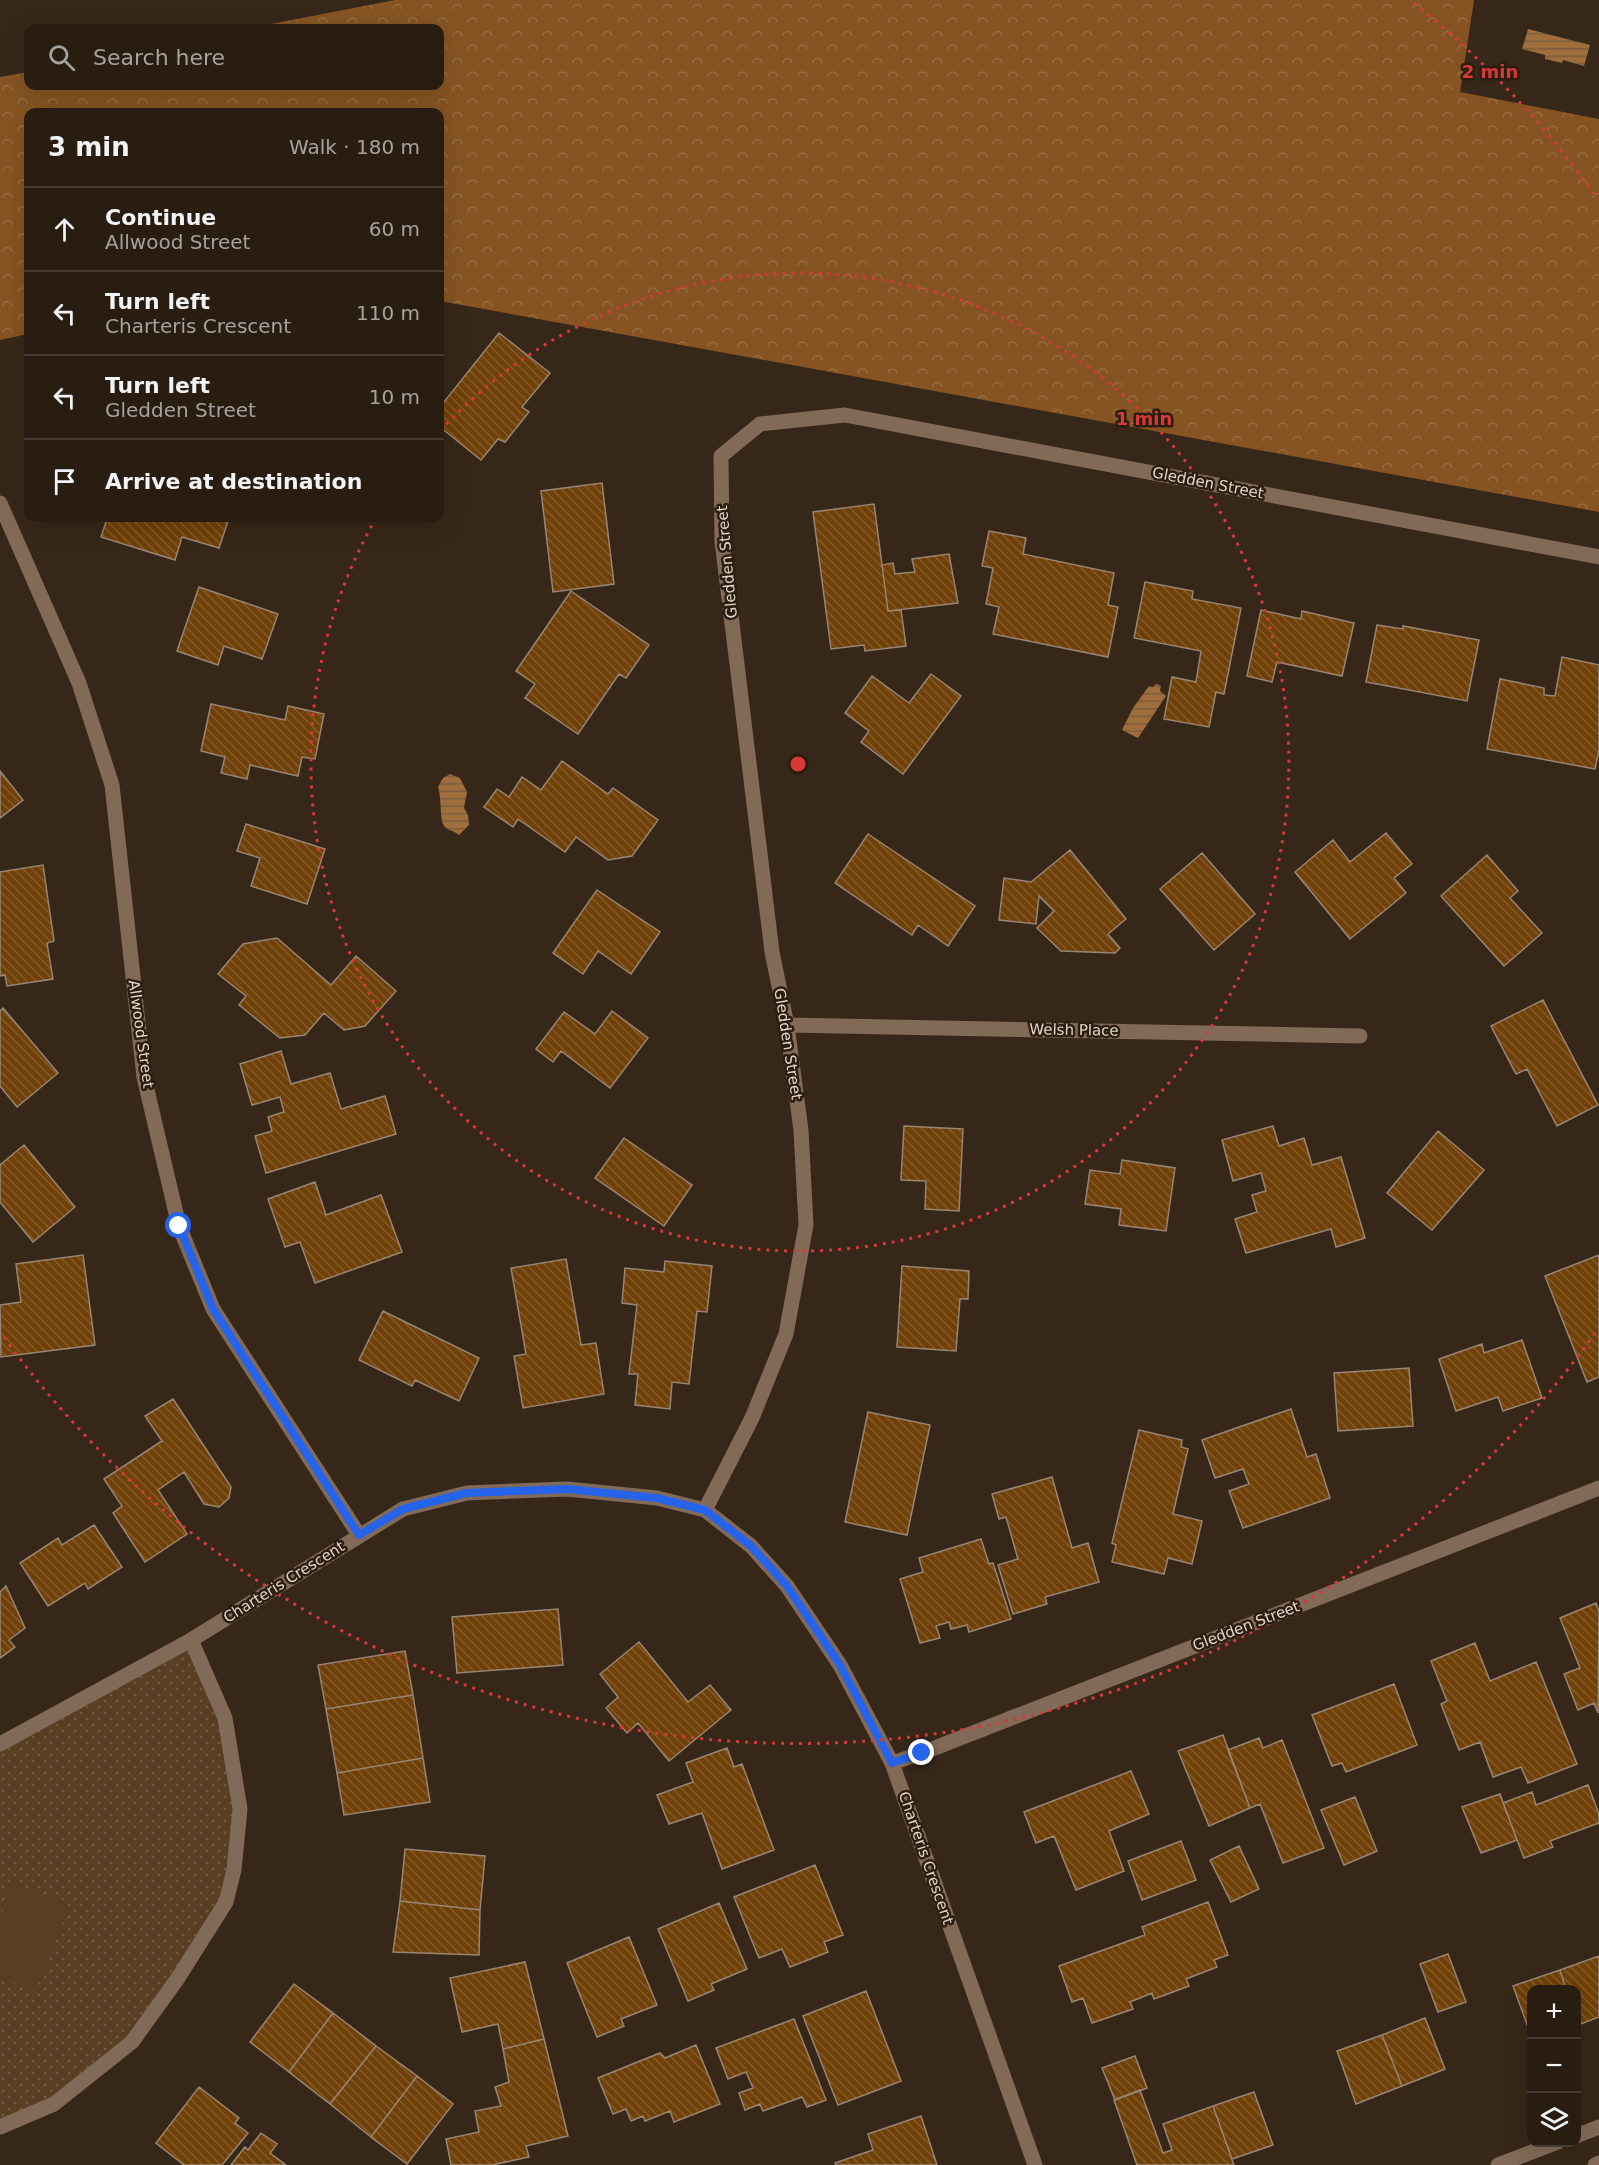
<!DOCTYPE html>
<html lang="en">
<head>
<meta charset="utf-8">
<style>
	:root { --surface:#291d12; --page:#31261b; --text:#f1f3f6; --muted:#a5a29f; --line:#453b32 }
	body { margin:0; font-family:"DejaVu Sans",sans-serif; background:var(--page); color:var(--text) }
	.controls { position:absolute; right:18px; bottom:18px; display:grid; overflow:hidden; border-radius:12px; box-shadow:0 6px 24px #0002 }
	.controls button { width:54px; height:54px; display:grid; place-items:center; padding:0; border:0; border-bottom:2px solid var(--line); background:var(--surface); color:var(--text); font:30px sans-serif }
	.stop { position:absolute; width:18px; height:18px; margin:-14px; border:4px solid #2563eb; border-radius:50%; background:#fff }
	.stop.end { background:#2563eb; border-color:#fff; box-shadow:0 2px 6px #0008 }
	.list { margin:0; padding:0; list-style:none }
	h2 { display:flex; justify-content:space-between; align-items:center; height:78px; margin:0; padding:0 24px; font-size:26px }
	h2 small { font-size:20px; font-weight:400; color:var(--muted) }
	.list li { display:grid; grid-template-columns:39px 1fr auto; gap:18px; align-items:center; box-sizing:border-box; height:84px; padding:0 24px; border-top:2px solid var(--line) }
	.list b { display:block; font-size:22px; white-space:nowrap }
	.list p { margin:0; font-size:20px; white-space:nowrap; color:var(--muted) }
	.list em { font-size:20px; font-style:normal; color:var(--muted) }
	.icon { flex:none; width:33px; height:33px; fill:none; stroke:currentColor; stroke-width:2; stroke-linecap:round; stroke-linejoin:round }
	.map { position:relative; flex:none; width:1599px; height:2165px; overflow:hidden }
	.search { position:absolute; background:var(--surface); box-shadow:0 6px 24px #0002; left:24px; top:24px; width:420px; height:66px; display:flex; align-items:center; gap:15px; box-sizing:border-box; padding:0 21px; border-radius:12px; color:var(--muted); font-size:22px }
	.panel { position:absolute; background:var(--surface); box-shadow:0 6px 24px #0002; left:24px; top:108px; width:420px; height:414px; border-radius:12px }
	.map>svg:first-child { display:block }
	.grass { fill:url(#grass-dots) }
	.forest { fill:url(#forest-crowns) }
	.park { fill:#593e24 }
	.water { fill:url(#water-rules) }
	.building { fill:url(#building-back-hatch); stroke:#998574; stroke-width:1.5 }
	.lines { fill:none; stroke-linecap:round; stroke-linejoin:round }
	.minor { stroke:#816a57; stroke-width:15 }
	.route { stroke:#2563eb; stroke-width:8 }
	.ring { fill:none; stroke:#d73938; stroke-width:3; stroke-dasharray:3 6 }
	.labels { text-anchor:middle; stroke-width:5; stroke-linejoin:round; paint-order:stroke }
	.street-label { font-size:15px; fill:#e1d6cd; stroke:#2d1d0f }
	.centre { fill:#d73938; stroke:#2d1d0f; stroke-width:3 }
	.ring-label { font-size:18px; text-anchor:middle; font-weight:bold; fill:#d73938; stroke:#2d1d0f; stroke-width:5; stroke-linejoin:round; paint-order:stroke }
</style>
</head>
<body>
<div class="map">
<svg width="1599" height="2165" viewBox="0 0 1599 2165">
	<defs>
		<pattern id="grass-dots" width="8" height="8" patternUnits="userSpaceOnUse" patternTransform="scale(1.5)"><rect width="8" height="8" fill="#593e24"/><path d="M2 2h.1M6 6h.1" fill="none" stroke="#715943" stroke-width="1.8" stroke-linecap="round"/></pattern>
		<pattern id="forest-crowns" width="20" height="18" patternUnits="userSpaceOnUse" patternTransform="scale(1.5)"><rect width="20" height="18" fill="#855422"/><path d="M2 6a3 3 0 1 1 6 0M12 15a3 3 0 1 1 6 0" fill="none" stroke="#966c41"/></pattern>
		<pattern id="water-rules" width="6" height="5" patternUnits="userSpaceOnUse" patternTransform="scale(1.5)"><rect width="6" height="5" fill="#a06e3d"/><path d="M0 2.5h6" fill="none" stroke="#7b5c3d"/></pattern>
		<pattern id="building-back-hatch" width="6" height="6" patternUnits="userSpaceOnUse" patternTransform="scale(1.5)"><rect width="6" height="6" fill="#6f4007"/><path d="M-1 5l2 2M0 0l6 6M5-1l2 2" fill="none" stroke="#835b2a"/></pattern>
	</defs>
	<rect width="100%" height="100%" fill="#372718"/>
	<path class="grass" d="M191 1640 225 1718 240 1809 226 1902 132 2042 54 2104 0 2127V1744Z"/>
	<path class="forest" d="M395 0H1474L1460 92 1599 119V512L440 301V112H28V334L0 340V77L28 72V86H440V28H250Z"/>
	<path class="park" d="M11 1882 67 1904 69 1908 36 1989 31 1990 0 1977C0 1954 0 1897 11 1882Z"/>
	<path class="water" d="M1528 29 1590 45 1584 66 1563 60 1562 63 1545 59V55L1522 49Z
		M1156 684 1161 686 1160 691 1166 696 1138 738 1122 730 1133 708 1149 686 1153 687Z
		M450 774 460 778 467 792 464 808 468 815 469 825 459 835C455 831 449 831 445 827 439 822 442 798 438 787L443 778Z"/>
	<path class="building" d="M499 333 550 373 522 407 529 412 505 442 498 439 481 460 440 427V407Z
		M602 483 614 584 553 592 541 491Z
		M874 504 888 611 901 610 906 646 865 651 864 645 831 649 813 512Z
		M103 518H229L219 548 182 537 175 560 101 537 107 519Z
		M989 531 1026 538 1023 554 1114 573 1108 605 1118 607 1108 657 993 634 999 607 986 604 993 568 982 566Z
		M949 554 958 603 888 611 882 565 893 563 895 574 915 572 912 559Z
		M1145 582 1193 591 1192 599 1241 608 1224 694 1216 692 1209 727 1164 719 1172 677 1196 682 1201 651 1134 638Z
		M199 587 278 614 262 659 224 646 218 665 177 651Z
		M571 591 649 645 626 678 619 674 578 734 525 698 535 684 516 671Z
		M1261 610 1301 619 1302 611 1354 623 1342 676 1277 662 1272 682 1247 676Z
		M1377 625 1403 629V626L1479 640 1467 701 1366 682Z
		M1562 657 1599 665V750L1595 769 1487 749 1500 679 1544 688V695L1555 696Z
		M931 674 961 696 903 774 861 742 869 731 845 713 872 676 909 703Z
		M211 704 285 720 288 706 324 714 315 759 302 757 298 776 250 765 247 779 221 773 225 757 201 751Z
		M562 761 608 794 613 788 658 820 632 856 608 860 576 837 565 852 518 819 513 827 484 807 497 789 509 797 522 777 541 790Z
		M0 771 23 800 0 818Z
		M246 824 325 849 307 904 251 886 260 858 237 851Z
		M1386 833 1412 864 1394 878 1406 893 1350 939 1295 872 1333 840 1350 862Z
		M868 834 975 906 948 946 918 925 912 935 835 883Z
		M1070 850 1126 919 1108 934 1120 948 1115 953 1061 951 1037 928 1054 911 1039 896 1036 924 999 920 1004 878 1031 882Z
		M1202 853 1255 914 1214 950 1160 889Z
		M1487 855 1518 891 1510 898 1542 933 1504 966 1441 896Z
		M43 865 54 941 47 943 53 979 7 986 5 975 0 976V872Z
		M597 890 660 932 631 974 598 951 583 974 553 953Z
		M277 938 331 985 356 956 396 991 365 1026 344 1030 324 1013 305 1035 280 1038 239 1005 246 996 218 974 243 944Z
		M1543 1000 1598 1105 1557 1126 1527 1069 1516 1074 1491 1026Z
		M3 1008 58 1073 17 1107 0 1086V1011Z
		M612 1011 648 1038 610 1088 561 1051 553 1062 536 1049 564 1012 595 1034Z
		M281 1051 291 1084 330 1073 341 1109 385 1096 396 1134 266 1173 255 1136 272 1131 268 1117 284 1112 280 1097 252 1105 240 1064Z
		M904 1126 963 1129 959 1211 925 1209 926 1181 901 1180Z
		M1273 1126 1279 1146 1304 1138 1312 1165 1341 1157 1365 1238 1336 1247 1331 1229 1246 1253 1235 1219 1257 1212 1252 1195 1266 1191 1261 1173 1233 1181 1222 1140Z
		M1438 1131 1484 1170 1432 1230 1387 1193Z
		M624 1138 692 1185 664 1226 595 1178Z
		M24 1145 75 1207 33 1242 0 1202V1165Z
		M1122 1160 1175 1168 1166 1231 1119 1225 1121 1209 1085 1204 1090 1170 1120 1174Z
		M315 1182 326 1215 381 1195 402 1252 315 1283 300 1242 285 1247 268 1199Z
		M83 1255 95 1345 1 1357 0 1305 21 1302 16 1264Z
		M1599 1255V1377L1587 1382 1545 1276Z
		M566 1259 581 1345 596 1343 604 1394 523 1408 514 1356 526 1354 511 1268Z
		M665 1261 712 1266 707 1312 697 1311 689 1384 672 1382 670 1409 635 1405 638 1374H629L637 1305 622 1303 625 1268 664 1272Z
		M902 1266 969 1271 968 1299H960L956 1351 897 1347Z
		M383 1311 479 1358 459 1401 415 1380 412 1386 359 1360Z
		M1522 1340 1542 1398 1503 1411 1498 1397 1456 1411 1439 1359 1482 1344 1484 1353Z
		M1409 1368 1413 1426 1338 1431 1334 1373Z
		M173 1399 231 1487 229 1498 219 1507 204 1504 184 1472 158 1490 187 1534 145 1562 113 1513 122 1506 104 1479 162 1441 145 1416Z
		M1291 1409 1307 1457 1316 1454 1330 1498 1243 1528 1229 1491 1249 1484 1243 1469 1215 1478 1202 1440Z
		M868 1412 930 1425 907 1535 845 1522Z
		M1139 1430 1182 1440 1181 1447 1188 1449 1173 1514 1202 1521 1192 1564 1168 1558 1164 1574 1112 1562 1116 1545 1112 1543Z
		M1052 1477 1072 1548 1088 1543 1099 1582 1045 1597 1047 1604 1013 1614 998 1565 1018 1559 1006 1517 999 1519 992 1494Z
		M94 1525 122 1567 88 1589 85 1583 48 1606 20 1563 58 1538 62 1545Z
		M981 1539 989 1564 993 1563 1011 1619 969 1632 967 1625 951 1629 949 1622 936 1626 940 1638 920 1643 900 1579 923 1572 919 1558Z
		M6 1586 25 1628 9 1640 15 1647 0 1658V1592Z
		M1596 1603 1599 1612 1598 1713 1594 1703 1578 1710 1564 1674 1580 1668 1560 1618Z
		M558 1609 563 1665 457 1673 452 1617Z
		M639 1642 688 1702 710 1685 731 1710 669 1761 638 1723 627 1733 606 1708 618 1697 600 1674Z
		M1475 1643 1490 1681 1536 1662 1577 1764 1528 1783 1521 1767 1493 1777 1480 1742 1459 1750 1441 1704 1447 1701 1431 1661Z
		M405 1651 413 1695 326 1709 318 1665Z
		M1394 1684 1417 1745 1346 1772 1342 1763 1332 1766 1312 1715Z
		M413 1695 423 1758 337 1773 326 1709Z
		M1223 1735 1250 1808 1209 1826 1178 1751Z
		M1259 1738 1263 1748 1282 1740 1324 1848 1283 1863 1260 1804 1250 1808 1228 1750Z
		M727 1748 734 1767 742 1764 774 1850 722 1869 702 1813 669 1824 657 1795 693 1782 686 1763Z
		M423 1758 430 1802 344 1815 337 1773Z
		M1131 1771 1149 1814 1109 1831 1124 1871 1076 1890 1054 1836 1036 1843 1024 1812Z
		M1588 1785 1599 1814V1823L1550 1841 1553 1847 1524 1858 1503 1803 1532 1792 1536 1805Z
		M1500 1794 1517 1840 1481 1853 1462 1807Z
		M1355 1797 1377 1851 1344 1865 1321 1810Z
		M1181 1841 1196 1880 1142 1900 1128 1861Z
		M1239 1846 1259 1889 1231 1902 1210 1860Z
		M405 1849 485 1856 480 1910 400 1901Z
		M815 1865 843 1935 824 1942 828 1952 790 1967 782 1949 759 1958 734 1897Z
		M400 1901 480 1910 479 1955 393 1952Z
		M1208 1902 1228 1955 1214 1960 1217 1967 1186 1979 1189 1986 1154 1999 1152 1993 1130 2002 1133 2009 1092 2023 1083 1998 1072 2002 1059 1966 1145 1935 1142 1927Z
		M719 1903 747 1969 711 1984 714 1990 688 2001 658 1929Z
		M629 1937 657 2005 621 2019 624 2026 597 2037 567 1963Z
		M1448 1954 1466 2002 1438 2012 1420 1964Z
		M1599 1956V2017L1578 2025 1576 2019V1990H1566L1560 1970Z
		M525 1962 544 2039 503 2049 498 2024 462 2032 450 1978Z
		M1560 1970 1566 1990H1532V2038L1513 1986Z
		M294 1984 333 2013 289 2072 250 2042Z
		M866 1991 901 2081 838 2105 803 2016Z
		M333 2013 376 2046 330 2104 289 2072Z
		M1425 2018 1445 2069 1402 2086 1382 2035Z
		M794 2019 826 2100 807 2107 802 2097 763 2111 760 2104 745 2110 739 2093 753 2088 746 2072 728 2079 716 2048Z
		M1382 2035 1402 2086 1356 2104 1337 2051Z
		M544 2039 568 2136 526 2146 529 2157 492 2165H451L446 2139 479 2132 475 2111 501 2106 495 2087 509 2082 503 2049Z
		M696 2045 720 2104 674 2122 670 2111 645 2121 643 2116 631 2121 626 2109 613 2114 598 2078 660 2053 665 2058Z
		M376 2046 417 2076 371 2137 330 2104Z
		M1135 2056 1147 2088 1115 2100 1102 2068Z
		M417 2076 453 2104 407 2164 371 2137Z
		M199 2087 239 2118 235 2123 248 2133 222 2165H184L156 2143Z
		M1140 2090 1163 2153 1172 2150 1163 2124 1213 2106 1234 2165H1137L1114 2100Z
		M1254 2092 1273 2145 1232 2159 1213 2106Z
		M921 2116 937 2165H836L835 2163 873 2150 868 2134Z
		M261 2133 277 2144 270 2153 286 2165H231L245 2147 248 2150Z"/>
	<g class="lines">
		<path class="minor" d="M0 503 79 683 112 785 144 1077 179 1226 213 1309 359 1535
			M787 1025 1360 1036
			M705 1510 752 1418 786 1334 806 1225 801 1130 787 1025 772 952 722 541 721 456 760 424 845 415 1599 557
			M0 1744 191 1640 403 1509 467 1493 567 1489 657 1498 705 1510 751 1546 787 1586 840 1665 892 1763 1035 2165
			M892 1763 922 1753 1599 1488
			M0 2127 54 2104 132 2042 178 1978 226 1902 234 1870 240 1809 225 1718 191 1640
			M1576 2136 1599 2127
			M1498 2165 1558 2142
			M1595 2165 1599 2163"/>
	</g>
	<g class="lines">
		<path class="route" d="M179 1226 213 1309 359 1535 403 1509 466 1493 567 1489 657 1498 705 1510 751 1546 787 1586 840 1665 892 1763 922 1753"/>
	</g>
	<g class="ring">
		<path d="M440 431A489 489 0 1 1 375 520"/>
		<path d="M1595 1333A979 979 0 0 1 1 1333M1414 3A979 979 0 0 1 1595 195"/>
	</g>
	<g class="labels">
		<g class="street-label">
			<text transform="translate(1208 483) rotate(11)" y="5">Gledden Street</text>
			<text transform="translate(727 562) rotate(-95)" y="5">Gledden Street</text>
			<text transform="translate(1074 1030) rotate(1)" y="5">Welsh Place</text>
			<text transform="translate(141 1034) rotate(82)" y="5">Allwood Street</text>
			<text transform="translate(788 1044) rotate(81)" y="5">Gledden Street</text>
			<text transform="translate(284 1582) rotate(-32)" y="5">Charteris Crescent</text>
			<text transform="translate(1246 1626) rotate(-21)" y="5">Gledden Street</text>
			<text transform="translate(926 1858) rotate(71)" y="5">Charteris Crescent</text>
		</g>
	</g>
	<circle cx="798" cy="764" r="9" class="centre"/>
	<g class="ring-label">
		<text x="1490" y="78">2 min</text>
		<text x="1144" y="425">1 min</text>
	</g>
</svg>
<div class="controls">
<button>+</button>
<button>−</button>
<button><svg class="icon" aria-label="layers" viewBox="0 0 24 24"><path d="M12 4l9 5-9 5-9-5zM3 14l9 5 9-5"/></svg></button>
</div>
<div class="stop" style="left:179px;top:1226px"></div>
<div class="stop end" style="left:922px;top:1753px"></div>
<div class="search"><svg class="icon" aria-label="search" viewBox="0 0 24 24"><circle cx="10" cy="10" r="6"/><path d="M15 15l6 6"/></svg>Search here</div>
<section class="panel">
<h2>3 min<small>Walk · 180 m</small></h2>
<ul class="list">
<li><svg class="icon" aria-label="ahead" viewBox="0 0 24 24"><path d="M12 20V5M6 11l6-6 6 6"/></svg><div><b>Continue</b><p>Allwood Street</p></div><em>60 m</em></li>
<li><svg class="icon" aria-label="left" viewBox="0 0 24 24"><path d="M17 20v-9H6M10 6l-5 5 5 5"/></svg><div><b>Turn left</b><p>Charteris Crescent</p></div><em>110 m</em></li>
<li><svg class="icon" aria-label="left" viewBox="0 0 24 24"><path d="M17 20v-9H6M10 6l-5 5 5 5"/></svg><div><b>Turn left</b><p>Gledden Street</p></div><em>10 m</em></li>
<li><svg class="icon" aria-label="arrive" viewBox="0 0 24 24"><path d="M6 21V4h12l-3 4 3 4H6"/></svg><div><b>Arrive at destination</b></div></li>
</ul>
</section>
</div>
</body>
</html>
